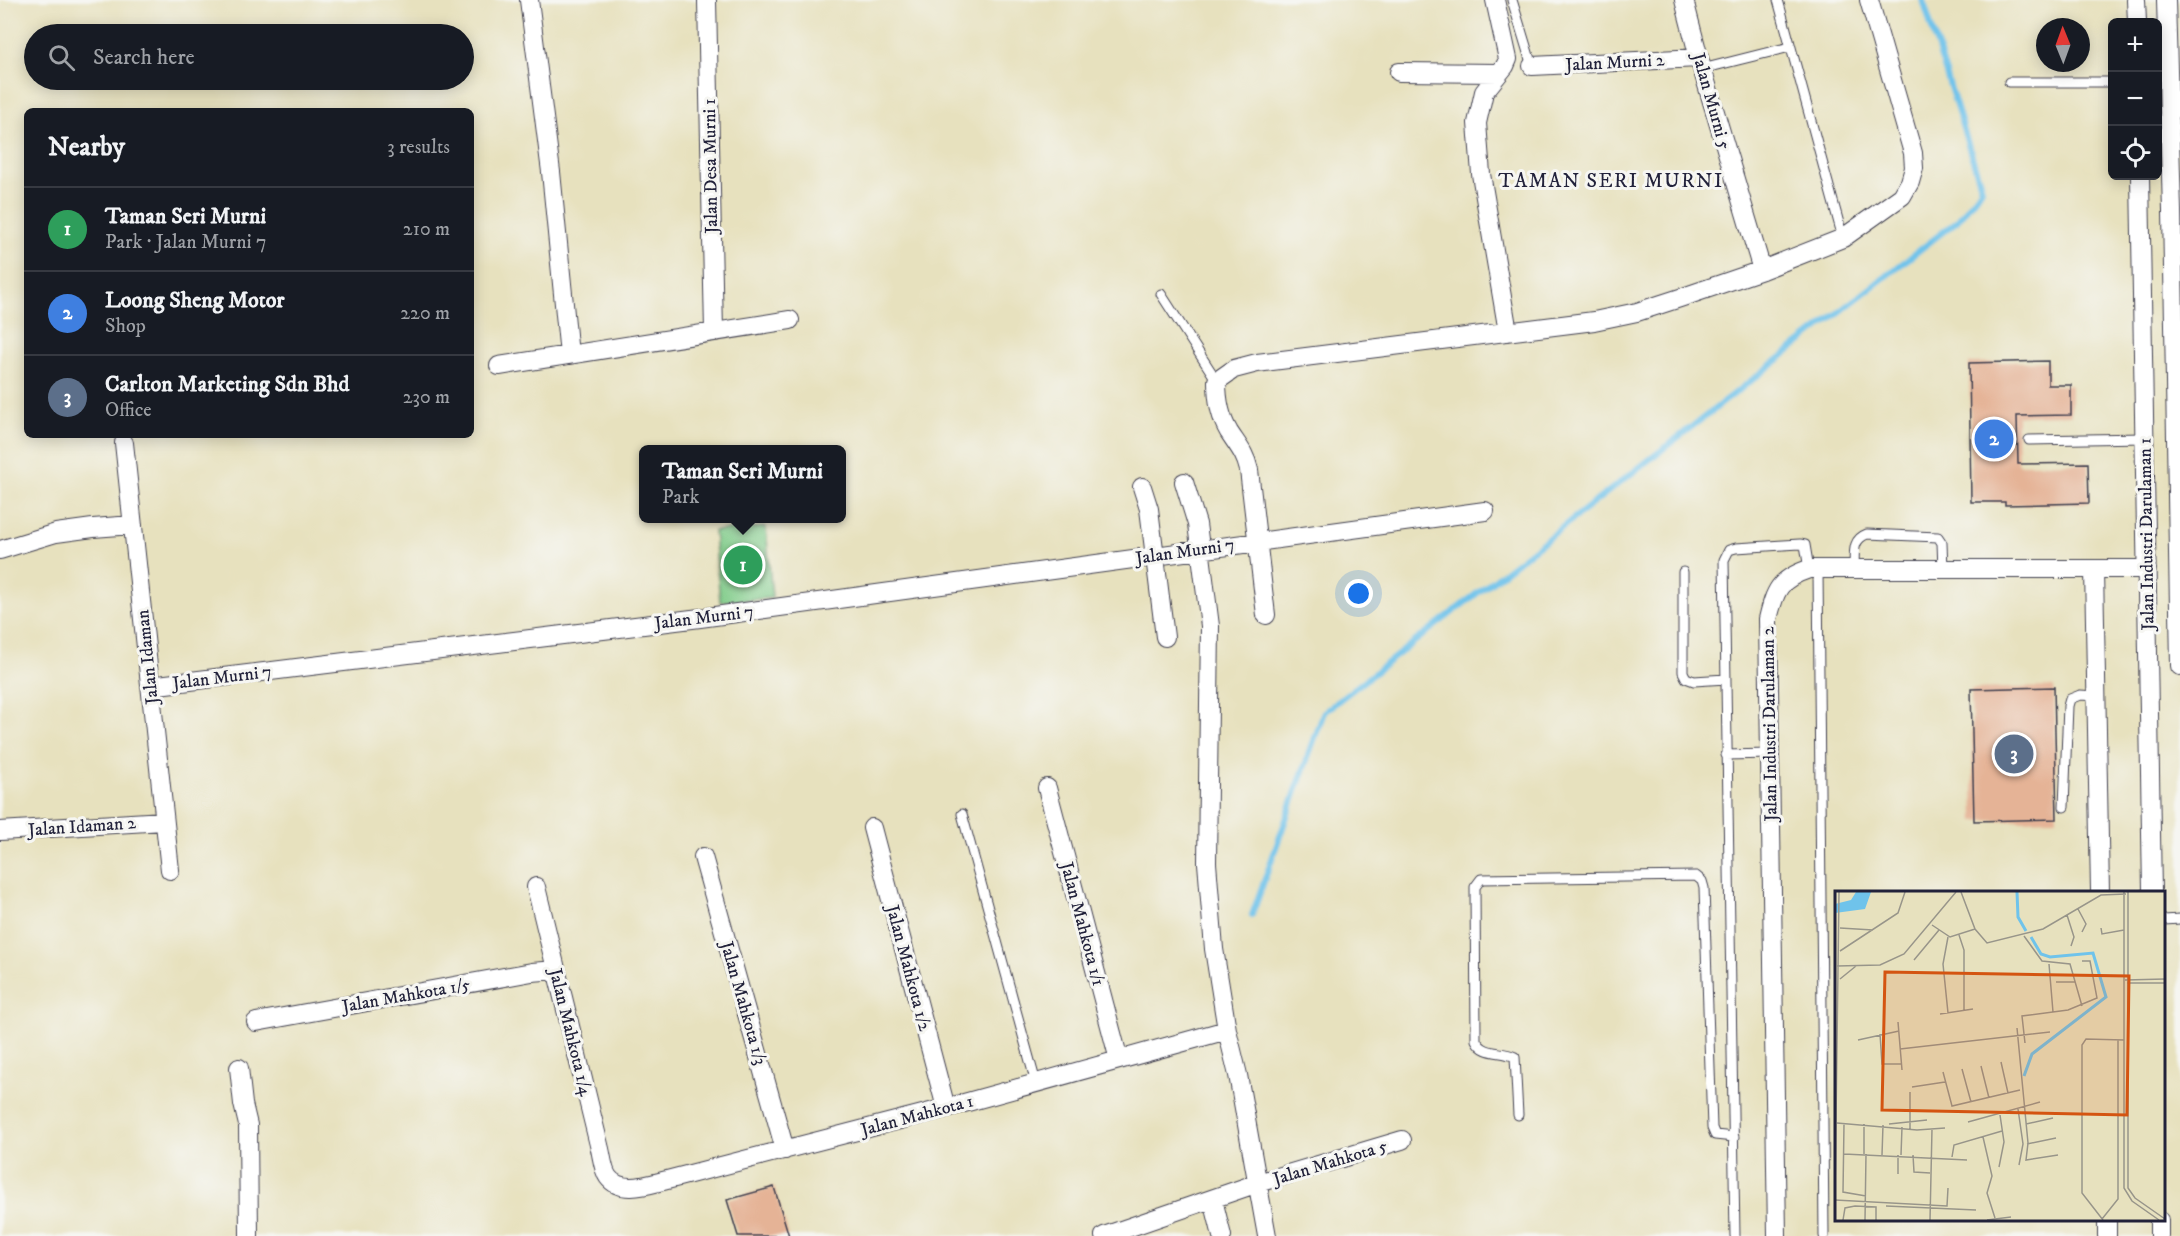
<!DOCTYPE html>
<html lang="en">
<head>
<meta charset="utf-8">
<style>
	:root { --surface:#171b24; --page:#242831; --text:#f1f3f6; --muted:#9ea1a6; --line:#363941; --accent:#db2777 }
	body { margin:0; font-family:"IM FELL DW Pica",serif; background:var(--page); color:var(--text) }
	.controls { position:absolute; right:18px; top:18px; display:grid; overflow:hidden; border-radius:9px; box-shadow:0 3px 15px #0003 }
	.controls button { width:54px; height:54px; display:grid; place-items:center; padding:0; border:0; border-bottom:2px solid var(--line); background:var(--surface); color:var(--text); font:30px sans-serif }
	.compass { position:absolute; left:2036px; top:18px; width:54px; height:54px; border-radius:50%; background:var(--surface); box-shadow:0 3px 15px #0003; rotate:359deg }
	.you { position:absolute; left:1359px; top:594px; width:21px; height:21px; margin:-15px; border:4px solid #fff; border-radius:50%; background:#1a73e8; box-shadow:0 0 0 9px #1a73e833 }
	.badge { display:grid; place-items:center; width:39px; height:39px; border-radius:50%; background:var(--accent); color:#fff; font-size:20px; font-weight:700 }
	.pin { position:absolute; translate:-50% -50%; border:3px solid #fff; box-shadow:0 2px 6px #0006 }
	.popup { position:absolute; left:639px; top:445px; width:207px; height:78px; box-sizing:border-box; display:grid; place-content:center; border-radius:9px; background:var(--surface); filter:drop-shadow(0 2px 4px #0005); font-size:20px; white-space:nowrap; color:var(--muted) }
	.popup b { font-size:22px; color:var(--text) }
	.popup::after { content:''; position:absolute; left:50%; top:100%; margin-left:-12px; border:12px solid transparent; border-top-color:var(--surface) }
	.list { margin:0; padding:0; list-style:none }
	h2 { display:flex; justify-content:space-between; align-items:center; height:78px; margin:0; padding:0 24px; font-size:26px }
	h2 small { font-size:20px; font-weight:400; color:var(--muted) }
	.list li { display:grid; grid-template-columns:39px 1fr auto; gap:18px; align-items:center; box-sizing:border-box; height:84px; padding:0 24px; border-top:2px solid var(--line) }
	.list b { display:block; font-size:22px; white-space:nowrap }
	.list p { margin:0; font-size:20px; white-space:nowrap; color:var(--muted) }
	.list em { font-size:20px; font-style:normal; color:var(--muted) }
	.icon { flex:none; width:33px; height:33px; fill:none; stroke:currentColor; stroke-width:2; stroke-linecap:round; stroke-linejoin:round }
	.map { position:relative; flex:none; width:2180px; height:1236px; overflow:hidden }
	.search { position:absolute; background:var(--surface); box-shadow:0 3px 15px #0003; left:24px; top:24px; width:450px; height:66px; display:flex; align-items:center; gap:15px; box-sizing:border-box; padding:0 21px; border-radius:33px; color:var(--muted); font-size:22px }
	.panel { position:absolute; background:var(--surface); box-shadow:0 3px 15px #0003; left:24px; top:108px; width:450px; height:330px; border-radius:9px }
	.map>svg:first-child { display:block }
	.green { fill:#81cc8a; stroke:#527762; stroke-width:1.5 }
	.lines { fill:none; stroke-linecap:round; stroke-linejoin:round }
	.stream { stroke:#6fc3eb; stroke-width:6 }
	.building { fill:#e5b396 }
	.lane-casing { stroke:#403f4f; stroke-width:11 }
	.street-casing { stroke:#403f4f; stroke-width:20 }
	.lane { stroke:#fff; stroke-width:9 }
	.street { stroke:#fff; stroke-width:18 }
	.labels { text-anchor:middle; stroke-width:6; stroke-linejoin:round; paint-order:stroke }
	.street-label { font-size:18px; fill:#22223b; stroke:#f6f6f2 }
	.neighbourhood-label { font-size:20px; letter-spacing:1.5px; fill:#22223b; stroke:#f6f6f2 }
	.inset-river { fill:none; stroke:#6fc3eb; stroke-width:3 }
	.inset-road { fill:none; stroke:#98958a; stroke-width:1.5 }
	.view { fill:#d45411; fill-opacity:0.15; stroke:#d45411; stroke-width:3 }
	.inset-edge { fill:none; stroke:#22223b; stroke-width:3 }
</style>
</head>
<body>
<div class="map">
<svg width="2180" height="1236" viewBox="0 0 2180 1236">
	<rect width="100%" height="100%" fill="#f6f6f2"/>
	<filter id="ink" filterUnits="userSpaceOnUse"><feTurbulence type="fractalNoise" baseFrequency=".0167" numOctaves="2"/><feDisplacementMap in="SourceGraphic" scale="12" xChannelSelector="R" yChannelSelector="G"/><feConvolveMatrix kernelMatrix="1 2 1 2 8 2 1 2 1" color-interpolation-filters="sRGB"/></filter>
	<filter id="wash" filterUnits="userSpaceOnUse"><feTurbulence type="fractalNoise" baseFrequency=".008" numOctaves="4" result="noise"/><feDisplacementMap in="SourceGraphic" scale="24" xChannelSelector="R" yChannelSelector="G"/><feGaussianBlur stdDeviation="1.35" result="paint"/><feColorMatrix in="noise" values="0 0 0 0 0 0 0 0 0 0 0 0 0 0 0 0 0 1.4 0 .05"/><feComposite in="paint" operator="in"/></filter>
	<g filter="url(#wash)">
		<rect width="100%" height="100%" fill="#e7e1be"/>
		<path class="green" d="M766 527 772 598 720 602 714 531Z"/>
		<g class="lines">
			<path class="stream" d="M1252 915 1324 712 1957 221 1982 189 1923 0"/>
		</g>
		<g id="blocks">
			<path class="building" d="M2048 361V385H2071V415L2017 416 2018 464 2088 463 2089 503 2005 505V502H1971L1969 363Z
				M2054 687 2057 819 1974 821 1971 689Z
				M774 1187 789 1236H738L727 1200Z"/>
		</g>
	</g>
	<g filter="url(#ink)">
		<use href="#blocks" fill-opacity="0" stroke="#403f4f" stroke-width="1.5"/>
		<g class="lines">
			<g class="lane-casing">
				<path id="lane" d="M1512 0 1532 66
					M1778 0 1843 238
					M1702 69 1790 47
					M2009 82H2112
					M1161 294 1217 381
					M2029 440 2144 438
					M1818 569 1824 1236
					M1854 569C1855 554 1851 540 1867 534L1938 537 1942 543 1943 569
					M1683 572V672L1686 678 1694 681 1726 679
					M1726 755 1770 754
					M2064 807 2068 706 2070 699 2080 695 2096 696
					M962 814 1036 1083
					M2164 920 2180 919
					M1518 1115 1515 1057C1501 1050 1484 1056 1476 1040L1475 887 1481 879 1696 876 1702 881 1704 888 1712 1128 1715 1135 1734 1137
					M1735 1236 1724 560 1729 550 1736 548 1800 544 1805 545 1809 569"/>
			</g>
			<g class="street-casing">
				<path id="street" d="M529 0 551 172 569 355
					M707 0 714 332
					M1495 0 1508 59 1505 66 1484 92 1477 123 1481 174 1508 332
					M1684 0 1699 58 1762 270
					M2136 0 2137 22
					M2166 0 2172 211 2180 666
					M1532 66 1699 58
					M1399 72 1499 73
					M2140 176 2152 892
					M499 366 790 320
					M124 443 170 870
					M1184 482 1197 524 1210 626 1207 863 1214 949 1227 1030 1238 1075 1267 1236
					M1142 487 1149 509 1165 637
					M0 550 56 533 93 528 133 525
					M2094 569 2100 892
					M1266 615 1249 470C1245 453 1238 446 1229 432 1220 417 1217 399 1217 381L1234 369 1257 363 1594 321 1637 312 1680 298 1762 270 1843 238 1902 196 1910 182 1914 168 1913 153 1869 0
					M150 686 700 618 1485 511
					M1047 788 1119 1060
					M872 828 946 1108
					M0 831 164 821
					M703 857 785 1150
					M536 887 600 1149C602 1157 603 1170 608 1177 621 1195 650 1184 667 1180L946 1108 1227 1030
					M256 1022 532 972 556 970
					M239 1068 243 1104 248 1125 249 1236
					M1213 1200 1222 1236
					M2107 1220V1236
					M2159 1220V1236
					M1104 1236 1258 1183 1402 1140
					M1777 1236 1768 619C1775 590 1779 579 1809 569H2147"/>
			</g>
			<use href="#lane" class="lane"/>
			<use href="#street" class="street"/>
		</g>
	</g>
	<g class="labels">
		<g class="street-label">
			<text transform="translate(1615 62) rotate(-3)" y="6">Jalan Murni 2</text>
			<text transform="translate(1712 101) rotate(74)" y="6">Jalan Murni 5</text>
			<text transform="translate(710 166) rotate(-91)" y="6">Jalan Desa Murni 1</text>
			<text transform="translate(2146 534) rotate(-91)" y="6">Jalan Industri Darulaman 1</text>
			<text transform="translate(1185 551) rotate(-8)" y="6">Jalan Murni 7</text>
			<text transform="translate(704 617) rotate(-7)" y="6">Jalan Murni 7</text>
			<text transform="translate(147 657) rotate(-96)" y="6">Jalan Idaman</text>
			<text transform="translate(222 677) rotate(-7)" y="6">Jalan Murni 7</text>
			<text transform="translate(1769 724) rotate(-91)" y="6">Jalan Industri Darulaman 2</text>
			<text transform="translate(82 826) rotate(-4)" y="6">Jalan Idaman 2</text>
			<text transform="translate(1083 924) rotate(75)" y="6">Jalan Mahkota 1/1</text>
			<text transform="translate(909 968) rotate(75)" y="6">Jalan Mahkota 1/2</text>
			<text transform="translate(406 995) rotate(-10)" y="6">Jalan Mahkota 1/5</text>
			<text transform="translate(744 1003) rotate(74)" y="6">Jalan Mahkota 1/3</text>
			<text transform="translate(571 1032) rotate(76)" y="6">Jalan Mahkota 1/4</text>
			<text transform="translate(917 1115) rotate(-15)" y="6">Jalan Mahkota 1</text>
			<text transform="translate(1330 1162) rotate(-17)" y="6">Jalan Mahkota 5</text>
		</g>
		<g class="neighbourhood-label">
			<text x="1611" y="187">TAMAN SERI MURNI</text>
		</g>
	</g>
	<g transform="translate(1835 891)">
		<rect width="330" height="330" fill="#e7e1be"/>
		<path d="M21 1H36L30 18 0 22V13L16 9Z" fill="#6fc3eb"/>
		<path class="inset-river" d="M182 1 183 26 191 40M189 185 197 163 271 106 258 62 215 66 206 63 196 46"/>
		<path class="inset-road" d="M126 1 140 38 152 52 208 38 266 4 291 3M289 1V297L297 310 324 329M293 1V297L300 307 330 328M243 18 251 33 247 41M232 24 239 46 236 55M97 34 115 46 140 38M5 37 38 39M266 37 267 43 289 39M124 44 129 59V120M189 45 207 70 235 73 247 115M5 60 63 22 70 1M79 69 104 39M214 73 218 121M2 75 45 74 69 63 121 1M5 88 21 75M290 89 330 88M221 91H240M292 92H330M113 122 108 73 113 46M105 123 138 118M63 131 67 179M182 137 193 252 191 269 223 264M45 143 47 173H67M23 149 64 140M190 152 187 125 233 119 262 107 255 70H247M65 158 215 141M166 171 173 202M146 175 154 207M127 178 136 211M108 181 117 215 185 199M77 196 110 191M75 201V238M183 218 188 253 184 274M133 231 205 211M2 232 82 239 110 237M9 233 8 301 31 305M54 233 92 229M191 233 218 227M148 246 157 285 152 302 160 327M192 253 221 247M9 263 132 269M29 263V233M47 264 48 234M66 264 67 236M78 264 79 281 95 282M117 266 119 254 167 240M164 276 169 251 165 224M63 283V264M0 306 4 1M0 309 112 315 113 297M51 315 141 319M267 328 283 308V149M8 329 10 317 20 315 41 316V329M30 329 31 263M95 329 97 238M152 329 176 326M268 329 247 302V154L251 148 289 149"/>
		<path class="view" d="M50 81 294 85 292 224 47 219Z"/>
		<rect width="330" height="330" class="inset-edge"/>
	</g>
</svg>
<div class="controls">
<button>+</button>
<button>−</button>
<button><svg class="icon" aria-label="locate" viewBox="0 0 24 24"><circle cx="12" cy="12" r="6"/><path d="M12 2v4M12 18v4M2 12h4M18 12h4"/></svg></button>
</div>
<svg class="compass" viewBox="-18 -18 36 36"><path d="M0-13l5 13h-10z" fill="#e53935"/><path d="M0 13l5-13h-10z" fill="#9ea1a6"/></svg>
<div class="you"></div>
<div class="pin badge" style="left:743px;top:565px;background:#2e9e5b">1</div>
<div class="popup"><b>Taman Seri Murni</b>Park</div>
<div class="pin badge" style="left:1994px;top:439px;background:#3f7fe0">2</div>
<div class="pin badge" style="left:2014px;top:754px;background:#5c6f8a">3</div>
<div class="search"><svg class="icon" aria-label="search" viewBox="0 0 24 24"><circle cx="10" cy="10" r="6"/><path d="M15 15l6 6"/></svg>Search here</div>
<section class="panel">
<h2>Nearby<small>3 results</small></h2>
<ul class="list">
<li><span class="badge" style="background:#2e9e5b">1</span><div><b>Taman Seri Murni</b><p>Park · Jalan Murni 7</p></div><em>210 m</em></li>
<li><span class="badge" style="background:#3f7fe0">2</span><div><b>Loong Sheng Motor</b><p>Shop</p></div><em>220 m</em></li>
<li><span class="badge" style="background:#5c6f8a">3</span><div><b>Carlton Marketing Sdn Bhd</b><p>Office</p></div><em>230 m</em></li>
</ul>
</section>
</div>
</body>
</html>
